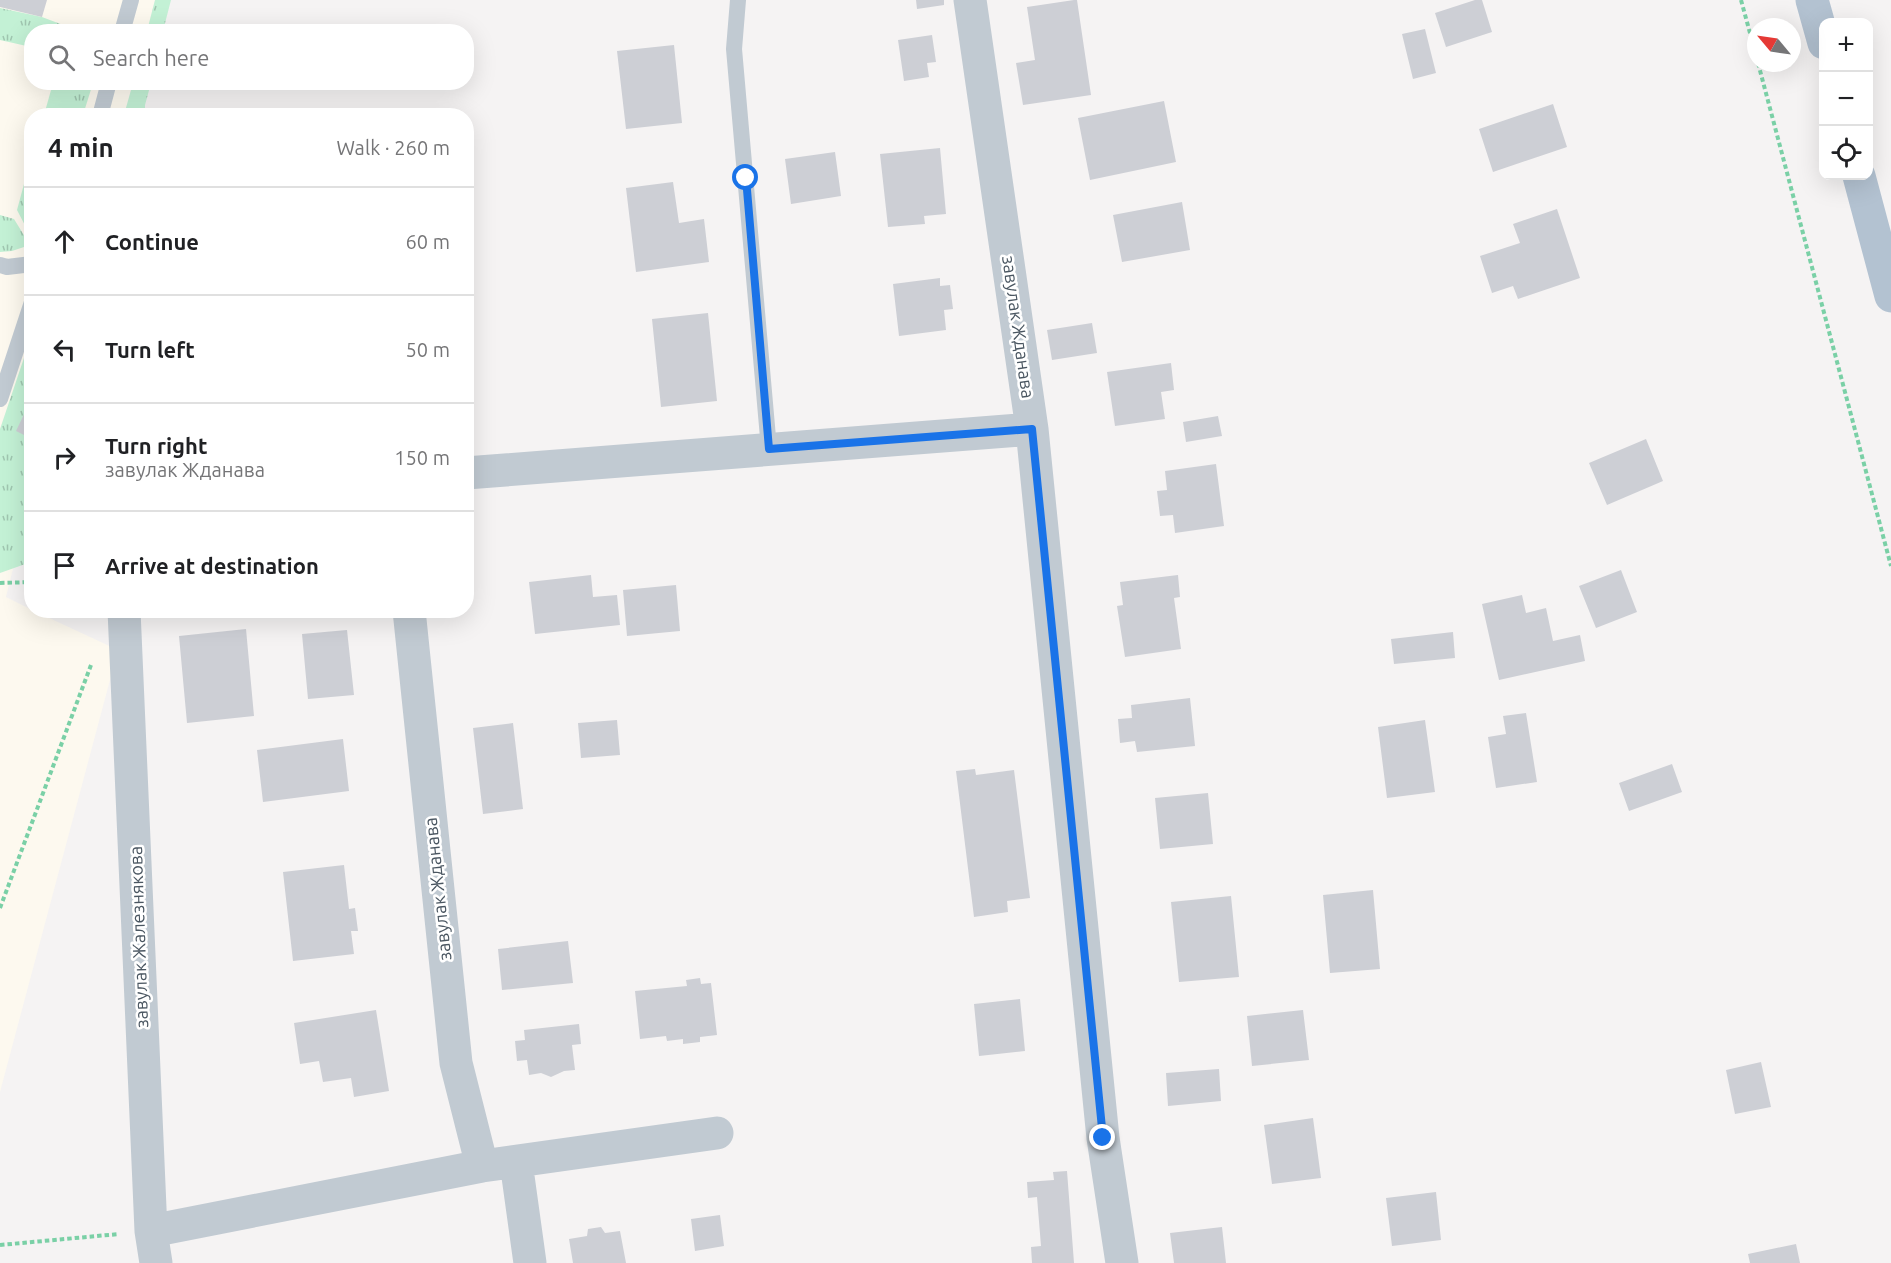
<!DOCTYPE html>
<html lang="en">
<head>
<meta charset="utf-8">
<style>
	:root { --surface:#fff; --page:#f2f2f2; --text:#202124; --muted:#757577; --line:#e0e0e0 }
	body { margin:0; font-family:Ubuntu,sans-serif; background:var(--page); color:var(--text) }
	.controls { position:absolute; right:18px; top:18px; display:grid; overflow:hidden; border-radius:12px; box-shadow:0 6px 24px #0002 }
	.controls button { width:54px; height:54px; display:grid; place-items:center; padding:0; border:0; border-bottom:2px solid var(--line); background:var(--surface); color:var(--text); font:30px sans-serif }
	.compass { position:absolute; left:1747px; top:18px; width:54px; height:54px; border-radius:50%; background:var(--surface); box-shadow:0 6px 24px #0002; rotate:299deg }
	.stop { position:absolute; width:18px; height:18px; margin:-14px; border:4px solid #1a73e8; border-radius:50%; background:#fff }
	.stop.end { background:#1a73e8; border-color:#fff; box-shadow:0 2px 6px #0008 }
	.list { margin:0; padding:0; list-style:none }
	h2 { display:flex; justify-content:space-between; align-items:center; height:78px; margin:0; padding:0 24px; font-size:26px }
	h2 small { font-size:20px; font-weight:400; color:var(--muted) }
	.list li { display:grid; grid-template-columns:39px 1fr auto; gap:18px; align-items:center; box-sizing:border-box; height:108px; padding:0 24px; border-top:2px solid var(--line) }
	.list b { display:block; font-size:22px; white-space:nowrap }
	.list p { margin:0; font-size:20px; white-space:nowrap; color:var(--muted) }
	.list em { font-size:20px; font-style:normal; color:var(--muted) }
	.icon { flex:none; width:33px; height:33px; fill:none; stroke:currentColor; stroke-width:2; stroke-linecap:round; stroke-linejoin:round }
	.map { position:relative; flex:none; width:1891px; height:1263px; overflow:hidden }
	.search { position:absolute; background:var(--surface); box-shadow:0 6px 24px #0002; left:24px; top:24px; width:450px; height:66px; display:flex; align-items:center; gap:15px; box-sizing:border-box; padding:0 21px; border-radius:24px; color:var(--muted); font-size:22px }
	.panel { position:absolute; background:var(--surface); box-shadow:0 6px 24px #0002; left:24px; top:108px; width:450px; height:510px; border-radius:24px }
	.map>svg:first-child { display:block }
	.commercial { fill:#fdf9ef }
	.grass { fill:url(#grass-tufts) }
	.building { fill:#cdcfd5 }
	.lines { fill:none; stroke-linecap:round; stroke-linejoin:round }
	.path { stroke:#7ad0a6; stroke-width:4; stroke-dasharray:4.5 3; stroke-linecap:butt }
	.lane { stroke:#c1cad2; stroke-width:16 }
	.street { stroke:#c1cad2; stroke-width:33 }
	.primary { stroke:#b3c2d1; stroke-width:33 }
	.route { stroke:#1a73e8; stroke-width:8 }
	.labels { text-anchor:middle; stroke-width:5; stroke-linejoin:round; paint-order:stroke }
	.street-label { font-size:18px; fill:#4a5661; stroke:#fff }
</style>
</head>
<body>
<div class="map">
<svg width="1891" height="1263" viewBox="0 0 1891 1263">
	<defs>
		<pattern id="grass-tufts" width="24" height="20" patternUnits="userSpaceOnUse" patternTransform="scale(1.5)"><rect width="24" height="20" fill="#c3f1d5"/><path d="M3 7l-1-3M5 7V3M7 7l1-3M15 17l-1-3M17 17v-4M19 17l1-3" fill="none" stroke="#a0c6b0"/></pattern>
	</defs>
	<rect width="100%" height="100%" fill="#f5f3f3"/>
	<path class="commercial" d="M0 0H155L147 31 32 32V82L133 83 124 115 32 116V492L6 597 32 610 118 650 0 1092Z"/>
	<path class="grass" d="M155 0H171L163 31H147Z
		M0 8 42 17 79 31 32 32 31 47 0 40Z
		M53 83H93L83 115H44Z
		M133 83H151L145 105V115H124Z
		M31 158 32 237H31L17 210Z
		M0 215 14 219 30 245 12 251 0 252Z
		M31 343V562L0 573V429L26 352Z"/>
	<path class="building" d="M0 0H47L42 17 0 7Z
		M916 0H944V5L917 9Z
		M1074 0H1077L1091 95 1023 105 1016 63 1035 60 1027 7Z
		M1475 0H1482L1492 32 1446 47 1435 13Z
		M1425 29 1436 73 1413 79 1402 34Z
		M932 35 936 62 927 63 929 77 904 81 898 40Z
		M674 45 682 123 626 129 617 51Z
		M1164 101 1176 162 1090 180 1078 118Z
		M1553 104 1567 147 1493 172 1479 129Z
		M940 148 946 214 924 216 925 224 888 227 880 154Z
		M835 152 841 196 791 204 785 159Z
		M673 182 679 223 704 219 709 262 636 272 626 188Z
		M1182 202 1190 250 1122 262 1113 215Z
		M1557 209 1580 278 1518 299 1513 286 1492 293 1480 256 1520 243 1513 224Z
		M940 278V286L950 285 953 309 944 310 946 330 899 336 893 284Z
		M708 313 717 401 661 407 652 319Z
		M1092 323 1097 353 1052 360 1047 330Z
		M1171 363 1174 390 1161 392 1165 419 1115 426 1107 372Z
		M28 406 32 407V439L16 431Z
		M1218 416 1222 436 1186 442 1183 422Z
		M1646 439 1663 481 1607 505 1589 463Z
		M1216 464 1224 526 1175 533 1173 515 1160 516 1157 491 1167 490 1165 471Z
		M1621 570 1637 612 1596 628 1579 586Z
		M591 575 593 597 617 595 620 625 535 634 529 582Z
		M1178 575 1180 597 1174 598 1181 649 1125 657 1117 606 1123 605 1120 582Z
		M676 585 680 631 627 636 623 590Z
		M1522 595 1526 613 1546 608 1553 641 1580 635 1585 661 1499 680 1482 604Z
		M246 629 254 716 187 723 179 636Z
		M347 630 354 695 308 699 302 634Z
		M1453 632 1455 658 1394 664 1391 639Z
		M1190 698 1195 746 1137 752 1135 741 1120 743 1118 719 1132 718 1131 705Z
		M1526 713 1537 782 1496 788 1488 737 1506 734 1503 716Z
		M617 720 620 755 581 758 578 723Z
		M1425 720 1435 792 1387 798 1378 727Z
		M513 723 523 809 483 814 473 728Z
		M343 739 349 791 263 802 257 750Z
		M1672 764 1682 792 1629 811 1619 783Z
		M975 769 976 775 1014 770 1030 898 1007 901 1008 912 974 917 956 771Z
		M1208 793 1213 844 1160 849 1155 798Z
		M344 865 349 909 355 908 358 931H351L354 954 293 961 283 872Z
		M1373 890 1380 969 1330 973 1323 895Z
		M1231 896 1239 977 1179 982 1171 902Z
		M568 941 573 983 502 990 498 949Z
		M700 978 701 984 711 983 717 1035 700 1037V1042L683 1044V1039L667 1041 666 1036 640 1039 635 991 687 986 686 980Z
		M1020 999 1025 1051 979 1056 974 1004Z
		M376 1010 389 1091 354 1097 351 1078 323 1082 319 1061 300 1064 294 1023Z
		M1303 1010 1309 1060 1252 1066 1247 1016Z
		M579 1024 581 1044 572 1045 575 1070 564 1071 551 1077 541 1073 529 1075 527 1060 517 1061 515 1041 525 1040 524 1030Z
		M1761 1062 1771 1107 1735 1114 1726 1070Z
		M1219 1069 1221 1101 1168 1106 1166 1073Z
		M1313 1118 1321 1178 1272 1184 1264 1125Z
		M1067 1171 1074 1263H1032L1031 1247 1041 1246 1037 1197 1028 1198 1027 1182 1054 1180 1053 1172Z
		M1436 1192 1441 1240 1392 1246 1386 1198Z
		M720 1215 724 1246 695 1251 691 1219Z
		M601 1227 605 1233 620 1231 626 1263H573L569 1239 587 1236 588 1229Z
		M1222 1227 1226 1263H1174L1170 1233Z
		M1796 1244 1800 1263H1750L1748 1254Z"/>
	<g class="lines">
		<path class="path" d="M1741 0 1756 55
			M1758 63 1891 566
			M0 583 32 582
			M0 908 91 665
			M0 1245 119 1234"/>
		<path class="lane" d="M738 0 734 49 769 449
			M122 32 131 0
			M100 116 109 82
			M0 265 7 267 32 264
			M0 399 32 302"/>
		<path class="street" d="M970 0 1032 429 1103 1138 1122 1263
			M466 473 1032 429
			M124 610 151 1231 156 1263
			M409 610 456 1063 482 1166
			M516 1162 530 1263
			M151 1231 482 1166 717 1133"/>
		<path class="primary" d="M1812 0 1824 43
			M1859 176 1891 296"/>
	</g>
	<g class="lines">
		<path class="route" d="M746 178 769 449 1032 429 1103 1138"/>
	</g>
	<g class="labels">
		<g class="street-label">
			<text transform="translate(1018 327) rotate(82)" y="6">завулак Жданава</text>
			<text transform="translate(438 889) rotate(-96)" y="6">завулак Жданава</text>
			<text transform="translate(139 937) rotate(-92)" y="6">завулак Жалезнякова</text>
		</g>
	</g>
</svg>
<div class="controls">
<button>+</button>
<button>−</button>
<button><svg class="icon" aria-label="locate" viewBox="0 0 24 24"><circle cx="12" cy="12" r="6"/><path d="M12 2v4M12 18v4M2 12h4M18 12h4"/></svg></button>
</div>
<svg class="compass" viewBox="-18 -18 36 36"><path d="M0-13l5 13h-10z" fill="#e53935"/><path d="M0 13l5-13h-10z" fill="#757577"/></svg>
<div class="stop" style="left:746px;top:178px"></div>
<div class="stop end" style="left:1103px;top:1138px"></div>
<div class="search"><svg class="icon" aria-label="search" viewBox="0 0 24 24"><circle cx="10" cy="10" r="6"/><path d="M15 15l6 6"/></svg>Search here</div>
<section class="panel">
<h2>4 min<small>Walk · 260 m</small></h2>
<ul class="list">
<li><svg class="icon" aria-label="ahead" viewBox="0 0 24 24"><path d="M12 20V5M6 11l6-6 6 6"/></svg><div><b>Continue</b></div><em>60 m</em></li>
<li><svg class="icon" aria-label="left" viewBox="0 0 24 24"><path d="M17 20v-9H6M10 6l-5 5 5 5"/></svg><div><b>Turn left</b></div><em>50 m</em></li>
<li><svg class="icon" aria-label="right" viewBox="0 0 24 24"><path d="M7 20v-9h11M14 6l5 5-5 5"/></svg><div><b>Turn right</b><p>завулак Жданава</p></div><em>150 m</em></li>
<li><svg class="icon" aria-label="arrive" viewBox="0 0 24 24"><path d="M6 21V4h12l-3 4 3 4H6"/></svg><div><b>Arrive at destination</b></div></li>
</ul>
</section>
</div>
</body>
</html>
